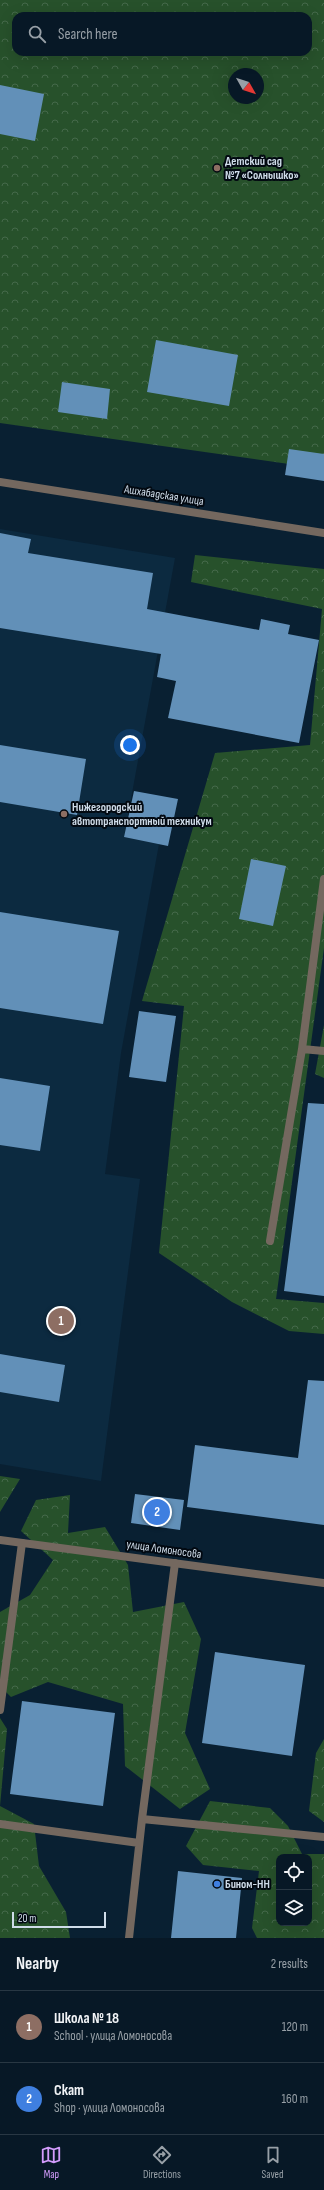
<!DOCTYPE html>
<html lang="en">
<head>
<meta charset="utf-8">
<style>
	:root { --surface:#071826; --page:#10212e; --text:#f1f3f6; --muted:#98a0a7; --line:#283743; --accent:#d39cfc }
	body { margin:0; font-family:"Sofia Sans Condensed",sans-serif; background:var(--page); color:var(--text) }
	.controls { position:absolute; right:12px; bottom:12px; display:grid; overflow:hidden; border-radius:8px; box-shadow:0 4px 16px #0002 }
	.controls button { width:36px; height:36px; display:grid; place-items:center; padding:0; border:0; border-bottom:1px solid var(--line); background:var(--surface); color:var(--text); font:20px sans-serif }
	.compass { position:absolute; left:228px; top:68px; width:36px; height:36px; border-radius:50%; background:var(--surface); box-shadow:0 4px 16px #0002; rotate:129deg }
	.scale { position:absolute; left:12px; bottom:10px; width:94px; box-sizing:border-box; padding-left:4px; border:2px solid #cfdce9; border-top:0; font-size:11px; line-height:14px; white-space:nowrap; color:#cfdce9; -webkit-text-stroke:3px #020911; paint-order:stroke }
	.you { position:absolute; left:130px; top:745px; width:14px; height:14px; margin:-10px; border:3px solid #fff; border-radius:50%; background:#1a73e8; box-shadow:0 0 0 6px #1a73e833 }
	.badge { display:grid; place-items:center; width:26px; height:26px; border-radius:50%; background:var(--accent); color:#fff; font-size:13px; font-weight:700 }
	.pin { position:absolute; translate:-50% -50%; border:2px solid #fff; box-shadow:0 1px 4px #0006 }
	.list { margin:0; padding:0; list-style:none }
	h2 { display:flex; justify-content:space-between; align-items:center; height:52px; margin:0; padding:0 16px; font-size:17px }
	h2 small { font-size:13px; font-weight:400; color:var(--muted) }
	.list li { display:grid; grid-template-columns:26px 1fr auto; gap:12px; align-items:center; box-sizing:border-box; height:72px; padding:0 16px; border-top:1px solid var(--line) }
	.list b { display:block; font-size:15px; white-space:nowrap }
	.list p { margin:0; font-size:13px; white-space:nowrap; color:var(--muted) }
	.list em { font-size:13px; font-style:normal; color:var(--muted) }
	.icon { flex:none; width:22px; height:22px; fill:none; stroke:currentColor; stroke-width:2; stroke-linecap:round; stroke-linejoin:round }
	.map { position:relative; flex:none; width:324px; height:1938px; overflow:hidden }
	.search { position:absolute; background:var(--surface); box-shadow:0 4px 16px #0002; left:12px; right:12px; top:12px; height:44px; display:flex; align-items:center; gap:10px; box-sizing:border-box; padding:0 14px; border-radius:12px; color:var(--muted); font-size:15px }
	.sheet { height:196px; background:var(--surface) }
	nav { display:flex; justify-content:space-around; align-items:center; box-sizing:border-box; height:56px; border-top:1px solid var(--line); background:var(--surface); font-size:11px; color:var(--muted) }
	nav a { display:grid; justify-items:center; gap:2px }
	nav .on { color:var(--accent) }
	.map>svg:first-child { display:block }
	.built { fill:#0c2a40 }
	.forest { fill:url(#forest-crowns); fill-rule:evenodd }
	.building { fill:#6290b8 }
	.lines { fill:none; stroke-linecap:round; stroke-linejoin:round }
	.service { stroke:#74685f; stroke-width:8 }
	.minor { stroke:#74685f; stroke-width:8 }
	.education-dot { fill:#8d6e63; stroke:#020911; stroke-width:1.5 }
	.shop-dot { fill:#3f7fe0; stroke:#020911; stroke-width:1.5 }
	.labels { text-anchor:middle; stroke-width:4; stroke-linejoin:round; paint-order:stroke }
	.poi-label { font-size:12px; font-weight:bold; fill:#cfdce9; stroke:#020911; text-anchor:start }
	.street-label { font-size:12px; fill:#cfdce9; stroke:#020911 }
</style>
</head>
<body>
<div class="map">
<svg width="324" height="1938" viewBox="0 0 324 1938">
	<defs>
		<pattern id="forest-crowns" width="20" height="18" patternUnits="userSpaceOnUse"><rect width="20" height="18" fill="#27512b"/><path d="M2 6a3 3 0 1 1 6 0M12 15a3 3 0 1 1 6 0" fill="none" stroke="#45694a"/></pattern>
	</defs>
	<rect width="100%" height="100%" fill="#092032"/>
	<path class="built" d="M0 529 175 558 124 837 159 844 121 1053 105 1174 140 1179 101 1481 0 1464Z"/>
	<path class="forest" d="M0 0H324V469L0 423ZM16 16H308V52H16ZM234 74H258V98H234Z
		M195 555 324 569V948L276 1299 324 1303V1334L289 1331 232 1302 159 1253 184 1006 142 1001 215 753 310 745 322 609 191 582Z
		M324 1025V1078L315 1074Z
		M0 1476 20 1479 0 1512Z
		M70 1495 68 1533 105 1527 128 1565 133 1612 184 1602 201 1639 185 1733 210 1789 180 1809 125 1766 123 1704 48 1682 11 1697 0 1686V1612L30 1595 53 1560 21 1531 36 1500Z
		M0 1718 7 1729 0 1806 34 1824 39 1866 66 1912 70 1938H0Z
		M324 1739V1822L309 1811 316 1753Z
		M210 1801 270 1808 288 1826 302 1854H324V1938H257L252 1928 259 1871 203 1865 186 1846ZM279 1857H309V1923H279Z"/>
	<path class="building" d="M0 85 44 94 35 141 0 134Z
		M156 340 238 355 229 406 147 392Z
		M62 382 110 389 107 419 58 412Z
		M289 449 324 454V481L285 475Z
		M0 533 31 539 28 553 153 573 147 609 259 630 261 619 290 625 288 634 319 640 299 743 168 718 176 681 157 677 161 654 0 628Z
		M0 745 86 759 77 815 0 802Z
		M134 791 178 799 168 846 124 837Z
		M251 859 286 866 273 926 239 919Z
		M0 912 119 931 103 1024 0 1008Z
		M139 1011 176 1016 166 1082 129 1077Z
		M0 1078 50 1086 40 1151 0 1145Z
		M308 1103 324 1104V1296L284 1291Z
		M0 1354 65 1365 59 1402 0 1392Z
		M308 1380 324 1381V1525L187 1507 195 1445 298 1458Z
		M135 1494 184 1500 180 1530 131 1523Z
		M215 1652 305 1665 292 1756 202 1743Z
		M22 1701 115 1713 103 1806 10 1794Z
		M178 1871 242 1878 236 1938H171Z"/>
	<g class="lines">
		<path class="service" d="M324 879 302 1049 324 1051
			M270 1241 302 1049
			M0 1710 22 1543
			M142 1819 175 1563
			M0 1824 139 1843
			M129 1938 142 1819 324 1837"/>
		<path class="minor" d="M0 482 324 533
			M0 1540 324 1583"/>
	</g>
	<g class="education-dot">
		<circle cx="217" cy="168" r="4"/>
		<circle cx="64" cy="814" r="4"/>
	</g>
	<circle class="shop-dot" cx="217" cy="1884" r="4"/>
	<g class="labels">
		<g class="poi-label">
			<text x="225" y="165">Детский сад<tspan x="225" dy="14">№7 «Солнышко»</tspan></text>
			<text x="72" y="811">Нижегородский<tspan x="72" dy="14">автотранспортный техникум</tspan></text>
			<text x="225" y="1888">Бином-НН</text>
		</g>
		<g class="street-label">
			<text transform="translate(164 495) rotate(9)" y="4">Ашхабадская улица</text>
			<text transform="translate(164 1549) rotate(8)" y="4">улица Ломоносова</text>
		</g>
	</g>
</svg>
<div class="controls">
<button><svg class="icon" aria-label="locate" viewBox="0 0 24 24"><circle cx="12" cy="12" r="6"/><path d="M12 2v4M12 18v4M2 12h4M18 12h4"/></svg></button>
<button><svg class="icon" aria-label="layers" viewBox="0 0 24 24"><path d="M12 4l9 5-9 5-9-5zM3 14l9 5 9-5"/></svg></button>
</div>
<svg class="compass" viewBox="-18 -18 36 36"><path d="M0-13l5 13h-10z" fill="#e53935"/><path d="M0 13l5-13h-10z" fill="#98a0a7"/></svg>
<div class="scale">20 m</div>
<div class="you"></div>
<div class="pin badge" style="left:61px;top:1321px;background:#8d6e63">1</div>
<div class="pin badge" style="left:157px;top:1512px;background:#3f7fe0">2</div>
<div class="search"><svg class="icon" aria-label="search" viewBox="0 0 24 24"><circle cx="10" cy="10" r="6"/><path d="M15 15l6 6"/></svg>Search here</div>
</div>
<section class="sheet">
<h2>Nearby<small>2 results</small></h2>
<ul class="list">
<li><span class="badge" style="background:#8d6e63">1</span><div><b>Школа № 18</b><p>School · улица Ломоносова</p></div><em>120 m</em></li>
<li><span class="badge" style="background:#3f7fe0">2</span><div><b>Скат</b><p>Shop · улица Ломоносова</p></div><em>160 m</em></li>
</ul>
</section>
<nav>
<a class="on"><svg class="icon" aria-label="map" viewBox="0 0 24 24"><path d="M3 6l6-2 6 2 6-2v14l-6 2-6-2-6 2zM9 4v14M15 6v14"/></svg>Map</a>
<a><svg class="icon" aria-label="directions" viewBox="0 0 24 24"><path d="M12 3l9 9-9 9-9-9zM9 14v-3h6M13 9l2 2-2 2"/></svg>Directions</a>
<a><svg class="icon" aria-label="saved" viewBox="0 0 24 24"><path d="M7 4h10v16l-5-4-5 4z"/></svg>Saved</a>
</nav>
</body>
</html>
